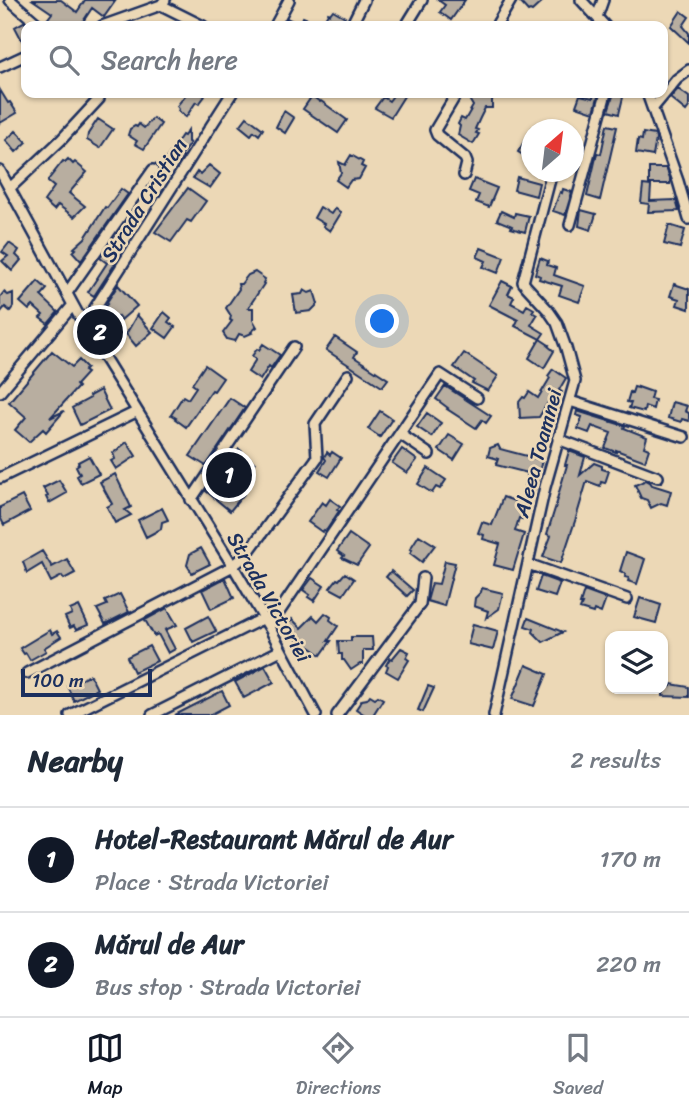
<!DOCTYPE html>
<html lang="en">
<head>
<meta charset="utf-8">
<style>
	:root { --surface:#fff; --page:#f2f2f3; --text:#1f2937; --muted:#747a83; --line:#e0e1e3; --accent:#111827 }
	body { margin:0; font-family:Sriracha,sans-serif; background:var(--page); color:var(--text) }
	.controls { position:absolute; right:21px; bottom:21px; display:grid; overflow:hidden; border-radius:14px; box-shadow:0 2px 5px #0004 }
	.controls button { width:63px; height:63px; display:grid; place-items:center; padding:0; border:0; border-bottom:2px solid var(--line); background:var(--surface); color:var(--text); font:35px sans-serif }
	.compass { position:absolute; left:521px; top:119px; width:63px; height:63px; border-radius:50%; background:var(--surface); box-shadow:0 2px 5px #0004; rotate:28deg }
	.scale { position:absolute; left:21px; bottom:18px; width:131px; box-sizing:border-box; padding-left:7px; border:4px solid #1b2f5e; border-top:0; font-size:19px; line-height:24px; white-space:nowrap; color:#1b2f5e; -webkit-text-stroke:5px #ecd8b6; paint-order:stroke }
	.you { position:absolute; left:383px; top:322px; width:24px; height:24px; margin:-18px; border:5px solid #fff; border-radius:50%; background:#1a73e8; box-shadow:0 0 0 10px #1a73e833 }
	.badge { display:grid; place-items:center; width:46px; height:46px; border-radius:50%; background:var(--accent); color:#fff; font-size:23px; font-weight:700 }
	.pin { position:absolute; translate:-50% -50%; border:4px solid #fff; box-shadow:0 2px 7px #0006 }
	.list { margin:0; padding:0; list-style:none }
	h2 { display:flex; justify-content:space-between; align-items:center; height:91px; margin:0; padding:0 28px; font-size:30px }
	h2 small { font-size:23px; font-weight:400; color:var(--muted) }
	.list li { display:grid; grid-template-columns:46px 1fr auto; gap:21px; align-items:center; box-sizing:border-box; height:105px; padding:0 28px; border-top:2px solid var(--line) }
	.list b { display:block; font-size:26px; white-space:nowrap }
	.list p { margin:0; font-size:23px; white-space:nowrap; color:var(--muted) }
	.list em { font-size:23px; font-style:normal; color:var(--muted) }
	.icon { flex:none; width:38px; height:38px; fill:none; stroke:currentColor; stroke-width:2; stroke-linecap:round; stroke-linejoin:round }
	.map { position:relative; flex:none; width:689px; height:715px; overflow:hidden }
	.search { position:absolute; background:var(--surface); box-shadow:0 2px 5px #0004; left:21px; right:21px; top:21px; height:77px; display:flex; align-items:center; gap:18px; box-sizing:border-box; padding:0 24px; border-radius:14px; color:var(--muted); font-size:26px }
	.sheet { height:301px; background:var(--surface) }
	nav { display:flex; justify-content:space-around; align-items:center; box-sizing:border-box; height:98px; border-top:2px solid var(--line); background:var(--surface); font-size:19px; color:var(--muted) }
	nav a { display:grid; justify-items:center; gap:4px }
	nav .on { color:var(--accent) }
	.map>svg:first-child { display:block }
	.building { fill:#b8aea0; stroke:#1b2f5e; stroke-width:2 }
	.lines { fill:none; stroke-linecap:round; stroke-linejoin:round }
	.minor-casing { stroke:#1b2f5e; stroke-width:14 }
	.minor { stroke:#ecd8b6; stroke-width:9 }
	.labels { text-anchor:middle; stroke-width:5; stroke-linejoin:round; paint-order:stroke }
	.street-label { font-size:21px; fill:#1b2f5e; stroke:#ecd8b6 }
</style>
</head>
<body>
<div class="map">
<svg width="689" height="715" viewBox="0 0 689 715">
	<rect width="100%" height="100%" fill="#ecd8b6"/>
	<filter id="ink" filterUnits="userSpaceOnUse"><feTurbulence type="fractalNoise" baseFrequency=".0143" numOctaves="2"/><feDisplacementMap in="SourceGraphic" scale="14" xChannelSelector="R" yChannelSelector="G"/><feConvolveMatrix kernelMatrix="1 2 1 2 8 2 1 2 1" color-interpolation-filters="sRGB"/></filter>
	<g filter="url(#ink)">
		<path class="building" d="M33 0H61L77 12 85 0H116L104 17 92 8 82 23 68 26H50L46 21 52 13Z
			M438 0H465L451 20 440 12 445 5Z
			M518 0H544L532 11 530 10 528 11Z
			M333 10 345 17 340 26H329L322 23 328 13 330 14Z
			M681 11 689 17 683 26 689 33V43L671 26Z
			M303 17 323 26H283L287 18 300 25Z
			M24 22 26 23V48L15 27Z
			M678 89 689 97V107L686 111 670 98Z
			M0 90 8 103 10 102 17 113 0 123Z
			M187 93H200L205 96 199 104 196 102 186 117 178 111 179 109 177 106Z
			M395 93H406L391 117 375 108 383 97 389 101Z
			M474 93H497L492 100V108H485L480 118 475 129 478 130 476 133 479 134 473 144 458 135 460 126 458 124 461 118 465 120 473 106 470 101Z
			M594 93H599L594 112 576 106 580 95 593 98Z
			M614 93H624L619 114 608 111Z
			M312 96 320 102 321 101 347 120 338 133 303 109Z
			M284 111 294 118 285 133 276 127Z
			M247 117 263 129 259 135 254 131 251 135 240 126Z
			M153 118 161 124 144 149 135 144 137 141 128 135 130 129 135 126 137 127 139 124 144 128Z
			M98 119 113 129 100 148 87 140 88 134Z
			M607 125 617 127 600 200 587 196 597 153 601 154Z
			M188 130V142L190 143 181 156 183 158 179 163 174 164 166 159 182 135 184 136Z
			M531 130V160L518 152Z
			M16 131 27 142 16 152 6 140Z
			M643 133 655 135 656 139 653 156 636 153 638 139 642 140Z
			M351 155 363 162 361 166 365 168 359 179 351 180 346 187 336 180 341 173 339 162 345 165Z
			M68 159 73 164 75 162 87 172 69 193 85 206 74 217 58 205 54 210 44 201 54 187 48 182V180L63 161 65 162Z
			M209 165 220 174 210 188 193 178 197 172 200 174Z
			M649 168H666L670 178V184H649Z
			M517 177 539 183 536 196 514 190Z
			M474 179 497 188 489 207 476 202 479 195 469 191Z
			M643 185 651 186 650 201 676 200 679 211 648 212 649 204 641 203Z
			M188 188 206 201 191 222 187 220 171 242 155 232Z
			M121 189 128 194 81 261 73 252 76 249 74 248 85 238 105 207 107 208Z
			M563 189 572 192 565 215 553 211 560 192 562 193Z
			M320 207 331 214 335 208 341 213 330 231 323 226 324 224 314 218Z
			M581 210 596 214 591 230 579 226Z
			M501 211 514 217 515 213 529 216 525 232 511 228 512 226 497 220Z
			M669 225 685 230 680 248 664 244Z
			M111 242 124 250 94 296 88 292 107 263 100 258Z
			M9 243 19 250 16 255 21 260 12 271 2 261 8 256 2 252Z
			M481 248 504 257 498 273 483 267 486 261 477 257Z
			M540 258 548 261 547 265 556 268 554 275 585 286 579 302 559 295 562 286 539 279 540 276 535 274Z
			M255 272 265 279 263 283 264 284 248 308H253V320L257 327 251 332 252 333 245 336 239 334 235 341 227 339 223 333 232 321 230 320 231 316 226 308 239 289 238 284H241L248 275Z
			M38 281 47 289 41 296 58 312 48 324 40 318 43 315 33 306 29 310 20 302Z
			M502 281 512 286 508 294 514 297 511 303 524 310 527 305 534 309 532 312 537 315 531 325 544 333 540 339 515 326 518 320 489 305Z
			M674 284 689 289V309L677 305 679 299 670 296Z
			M118 285 137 306 121 320 118 316 110 323 101 311 108 303 107 302Z
			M304 290 309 293 314 291 318 304 311 311 296 313 293 295 302 294Z
			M4 292 8 295 13 293V307L10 311 5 307 0 313V297Z
			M164 312 171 318 168 322 175 327 167 338 153 328Z
			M137 315 152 332 136 346 126 334Z
			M335 337 357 352 354 357 388 379 382 387 326 350Z
			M540 339 549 345 548 346 554 351 544 368 529 358Z
			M263 344 280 355 271 368 269 366 260 380 248 372 256 359 252 356 257 349 259 350Z
			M52 351 72 367 79 360 87 368 84 371 87 373 76 385 78 387 50 418 64 411 46 432 43 429 29 442 15 430 26 417 9 402Z
			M464 353 498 376 488 391 472 383 474 381 454 367Z
			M205 365 223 378 214 391 212 390 207 397 186 427 175 419 176 418 171 415 183 396 188 399 196 387 192 384Z
			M553 369 566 378 559 390 562 392 557 400 552 396 539 417 520 418 519 402 523 397 525 398 529 392 538 398 550 378 548 376Z
			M445 386 491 416 486 423 482 420 476 428 447 409 448 408 436 399Z
			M634 387 638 388V387L652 392 650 399 655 400 653 409 645 406 644 412 629 408 631 403 627 402 630 392 632 393Z
			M100 390 110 410 80 425 72 408 90 398 89 396Z
			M230 398 245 408 206 466 190 456Z
			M672 402 687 406 685 411 689 413V421L682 419 681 422 668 418Z
			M380 411 392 419 380 437 368 429Z
			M577 411 625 426 624 428 647 437 644 447 649 449 645 461 616 450V452L605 448 611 433 592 426 589 433 578 429 582 417 576 415Z
			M427 413 441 423 432 437 417 427Z
			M449 435 464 444 454 460 439 450Z
			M127 442 136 456 116 469 111 461 115 459 113 453Z
			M498 445 500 449 542 460 535 489 525 486 528 473 496 465 498 459 488 456 490 448Z
			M239 449 255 463 241 480 245 484 239 490 244 494 230 511 206 491 220 469Z
			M402 449 417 460 407 473 392 463Z
			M569 451 585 457 580 475 594 463 602 466V469L609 471 605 483 601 482 600 486 587 481 576 518 561 563 543 557 551 536 547 534 558 499H557L567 465H565Z
			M327 452 330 455 332 452 341 458 329 477 319 471 326 460 324 457Z
			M89 456 99 474 81 483 77 476 80 474 76 466 79 464 78 462Z
			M428 468 446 480 440 489 436 487 432 493 418 484Z
			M115 474 131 507 125 510 131 515 115 523 107 507 112 504 100 482Z
			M59 480 67 493 49 503 46 497 48 496 43 488Z
			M646 480 650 482 652 485 671 491 667 505 661 503 651 508 647 500 641 498 635 485Z
			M22 496 30 511 4 525 0 517V507Z
			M503 497 526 505 522 519 519 518 515 531 524 534 513 570 494 565 500 544 483 539 484 535 478 533 482 522 492 525Z
			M330 499 340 506 337 510 339 511 326 531 324 530 322 532 308 522 322 502 326 505Z
			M162 508 168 520 162 522 161 529 146 537 138 520Z
			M349 534 369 548 357 565 342 558 344 556 337 551Z
			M419 535 435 545 422 562 410 553 412 550 410 549Z
			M201 548 210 564 192 573 187 565 190 554Z
			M42 551 52 567 67 559 75 573 64 579 62 576 51 582 42 564 27 573 23 562Z
			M626 552 645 559 637 584 628 581 629 578 625 577 626 574 620 571Z
			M445 561 455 563 444 606 427 601 432 583 439 584Z
			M391 571 413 590 407 596 386 577Z
			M345 573 354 579 343 595 330 588 337 579 339 580Z
			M541 576 560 583 555 597 536 591Z
			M225 578 234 598 211 609 202 590Z
			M312 578 324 586 314 601 308 597 310 595 303 590Z
			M482 588 503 593 499 609 486 618 488 611 474 606 475 598 481 592Z
			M584 591 606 599 601 613 594 610 593 613 580 609 582 604H580Z
			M120 594 129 612 105 624 97 609 107 605 105 601Z
			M640 598 661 605 656 623 634 617Z
			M79 606 88 625 76 630 74 626 70 628 65 617 72 614 70 610Z
			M167 608 177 625 165 630 175 649 168 653 158 634 154 636 145 620Z
			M325 613 331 617 330 620 338 626 328 641H331L321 655 304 643 303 645 284 627 292 619 301 628 313 616 318 621Z
			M208 616 216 631 193 642 186 628Z
			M528 618 563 632 543 642 533 632 534 629 525 626Z
			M473 624 498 631 493 650 468 644Z
			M50 630 52 634 57 631 61 637 44 648 46 651 30 660 26 653 24 654 20 648Z
			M351 637H372L373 650H363V664H360L351 670 344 660H342V654H339L338 641H351Z
			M149 646 157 661 134 672 127 657Z
			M401 648 409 652 406 658 409 660 398 678 386 671 388 666 386 665 390 658 392 659Z
			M526 665 547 674 534 706 512 699Z
			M265 666 274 682 244 698 235 682Z
			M90 675 97 689 74 701 67 686Z
			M671 684 689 687V697L663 696 664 685 671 686Z
			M428 686 434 688 423 712 418 710Z
			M222 691 229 705 210 715H175Z
			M370 695 375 698 378 696 383 699 373 715H365L356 709 362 700 367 699Z"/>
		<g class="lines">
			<g class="minor-casing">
				<path id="minor" d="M10 0 40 26
					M581 0 605 26
					M161 5 203 26
					M597 17 603 0
					M102 26 161 5 165 0
					M275 26 289 0
					M351 26 364 0
					M406 26 422 0
					M496 26 511 0
					M0 67 26 55
					M457 93 435 130 437 135 465 158 467 163 464 175
					M647 93 678 181 689 219
					M653 108 677 79 689 70
					M0 171 84 325 233 566 269 627 316 715
					M10 188 61 140 99 99
					M570 225 606 93
					M67 293 153 170
					M84 325 232 93
					M0 392 73 305
					M570 401 684 437
					M400 434 429 454
					M558 439 658 477
					M0 478 136 412
					M191 500 294 347
					M528 564 627 599
					M269 627 440 374 477 398
					M27 673 233 566 246 555 317 458 315 424 348 375
					M70 715 264 618
					M152 715 281 650
					M337 715 420 604 423 578
					M494 715 545 487 575 381 566 348 557 323 548 310 526 286 523 282 552 172"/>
			</g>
			<use href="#minor" class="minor"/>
		</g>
	</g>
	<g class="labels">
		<g class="street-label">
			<text transform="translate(144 200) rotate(-58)" y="7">Strada Cristian</text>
			<text transform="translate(538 453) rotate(-75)" y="7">Aleea Toamnei</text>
			<text transform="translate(269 597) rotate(60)" y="7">Strada Victoriei</text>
		</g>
	</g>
</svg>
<div class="controls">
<button><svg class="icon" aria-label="layers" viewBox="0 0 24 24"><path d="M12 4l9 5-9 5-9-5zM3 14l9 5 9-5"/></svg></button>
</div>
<svg class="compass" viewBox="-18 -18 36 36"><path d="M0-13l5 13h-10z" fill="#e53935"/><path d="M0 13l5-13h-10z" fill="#747a83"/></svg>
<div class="scale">100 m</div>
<div class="you"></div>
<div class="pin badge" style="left:229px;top:475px">1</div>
<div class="pin badge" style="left:100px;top:332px">2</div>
<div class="search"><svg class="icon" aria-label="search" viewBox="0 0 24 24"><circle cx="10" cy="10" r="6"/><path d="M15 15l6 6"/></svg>Search here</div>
</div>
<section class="sheet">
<h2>Nearby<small>2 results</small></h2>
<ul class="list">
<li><span class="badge">1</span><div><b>Hotel-Restaurant Mărul de Aur</b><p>Place · Strada Victoriei</p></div><em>170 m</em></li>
<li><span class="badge">2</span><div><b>Mărul de Aur</b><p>Bus stop · Strada Victoriei</p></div><em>220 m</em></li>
</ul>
</section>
<nav>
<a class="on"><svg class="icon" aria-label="map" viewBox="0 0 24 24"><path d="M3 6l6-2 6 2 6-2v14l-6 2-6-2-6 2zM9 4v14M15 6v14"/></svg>Map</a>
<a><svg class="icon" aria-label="directions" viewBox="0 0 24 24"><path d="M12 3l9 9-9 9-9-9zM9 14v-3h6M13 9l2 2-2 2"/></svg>Directions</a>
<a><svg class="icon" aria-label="saved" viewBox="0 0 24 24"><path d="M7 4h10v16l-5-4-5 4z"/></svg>Saved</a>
</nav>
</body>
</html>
